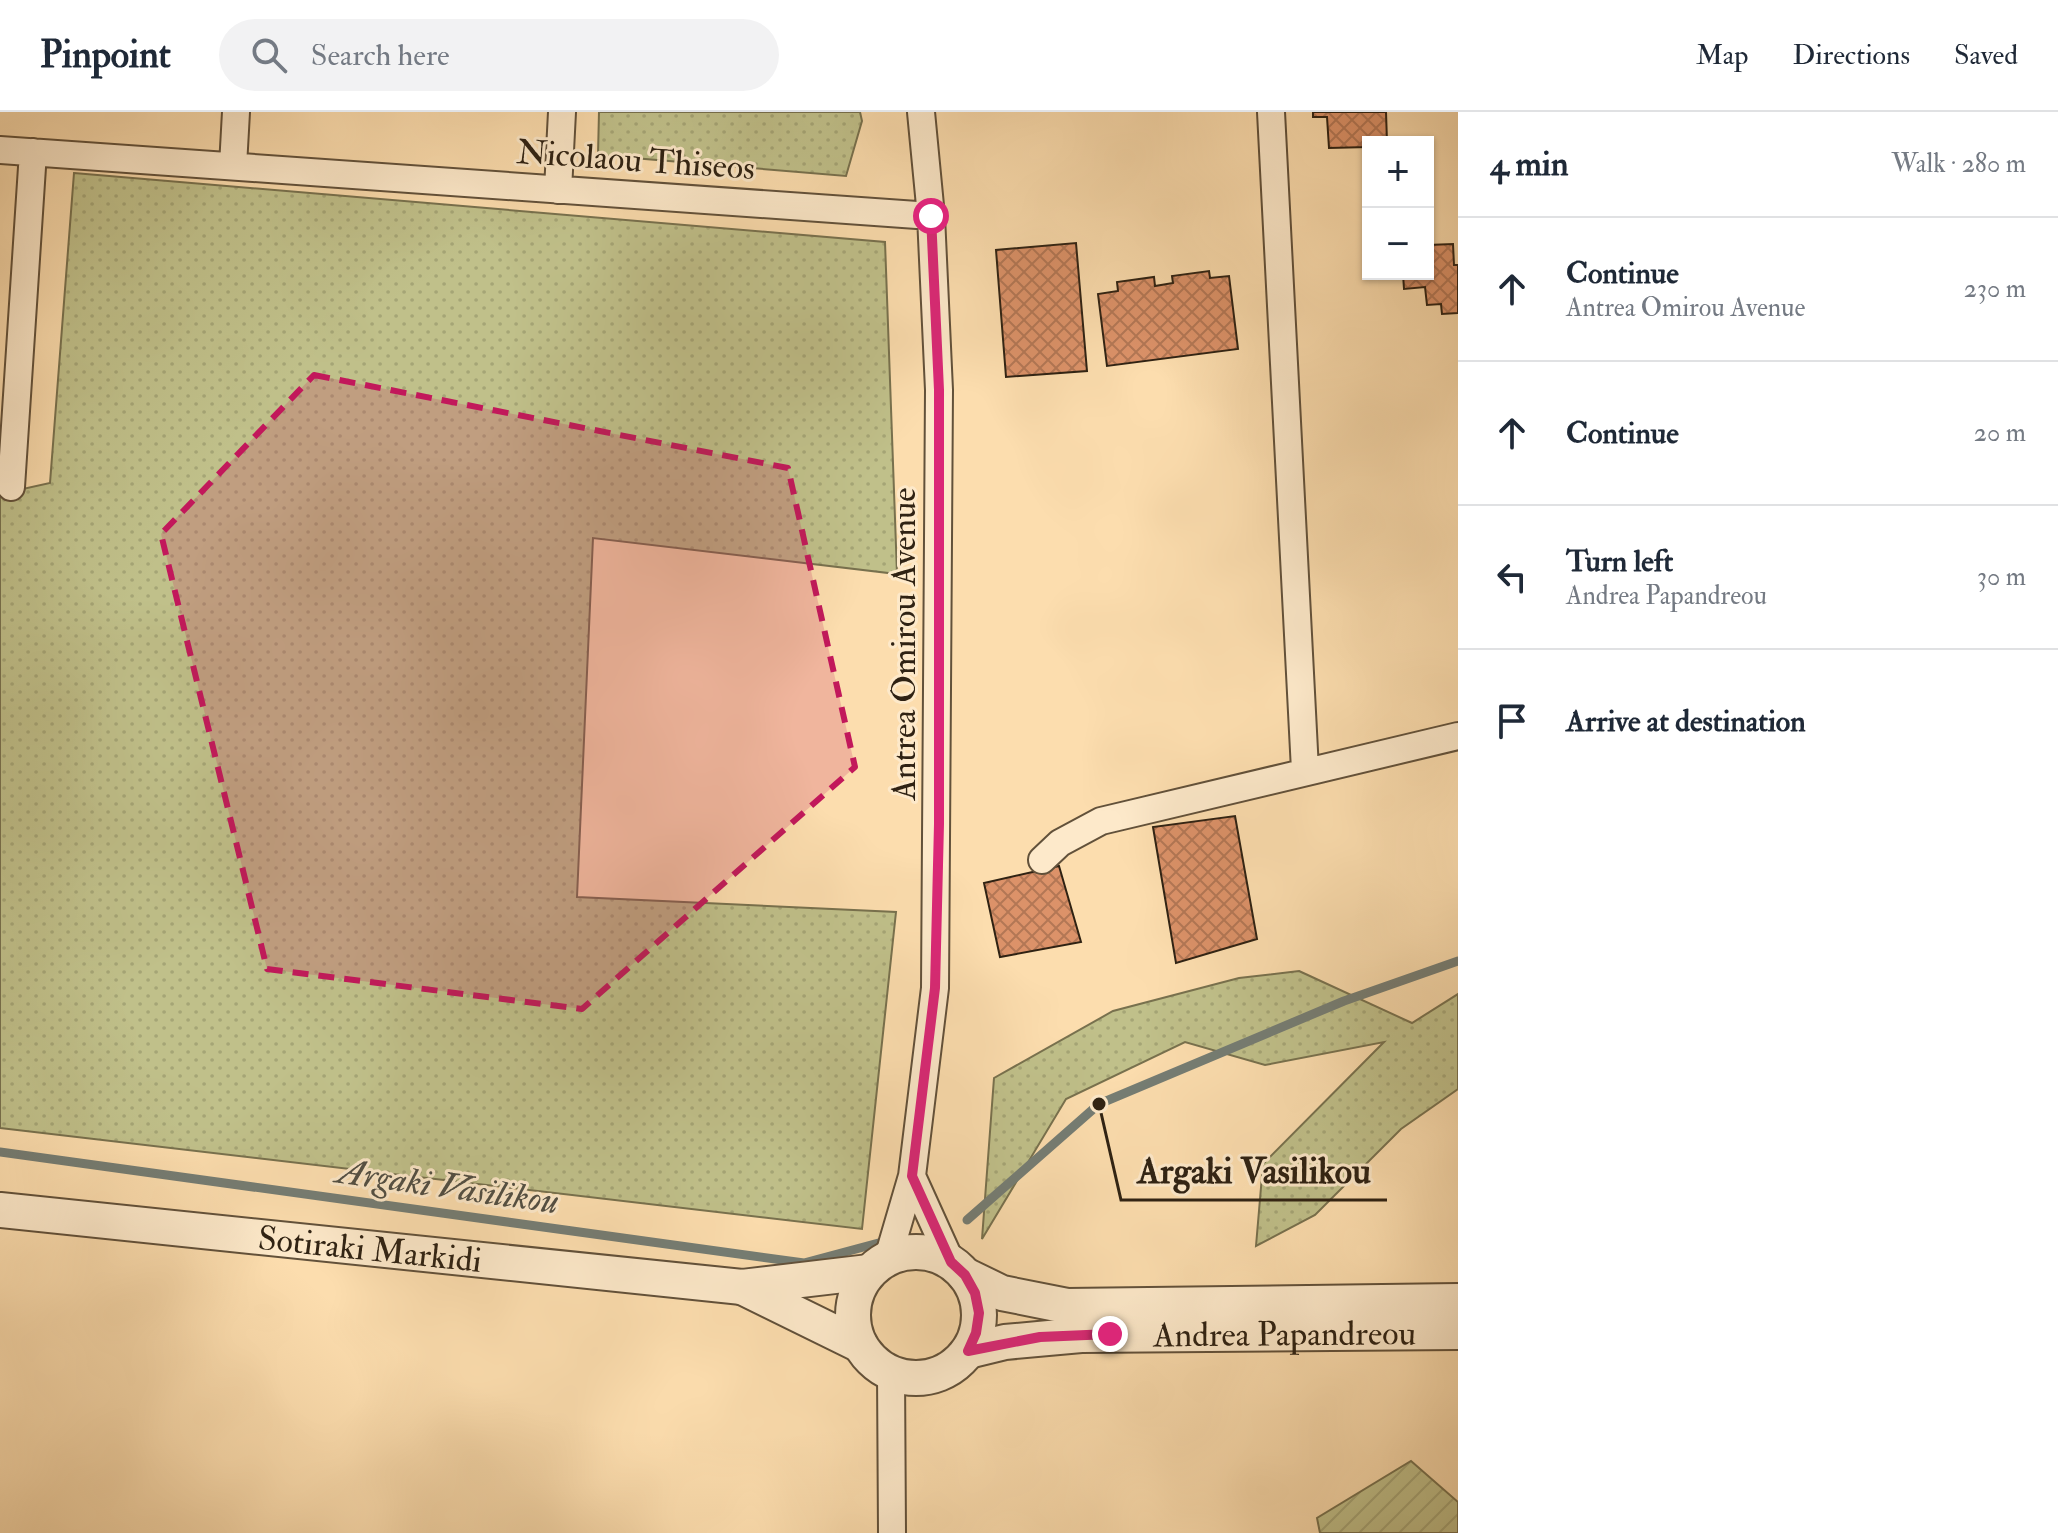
<!DOCTYPE html>
<html lang="en">
<head>
<meta charset="utf-8">
<style>
	:root { --surface:#fff; --page:#f2f2f3; --text:#1f2937; --muted:#747a83; --line:#e0e1e3 }
	body { margin:0; font-family:"IM FELL Double Pica",serif; background:var(--page); color:var(--text) }
	.controls { position:absolute; right:24px; top:24px; display:grid; overflow:hidden; border-radius:0px; box-shadow:0 2px 6px #0004 }
	.controls button { width:72px; height:72px; display:grid; place-items:center; padding:0; border:0; border-bottom:2px solid var(--line); background:var(--surface); color:var(--text); font:40px sans-serif }
	.stop { position:absolute; width:24px; height:24px; margin:-18px; border:6px solid #db2777; border-radius:50%; background:#fff }
	.stop.end { background:#db2777; border-color:#fff; box-shadow:0 2px 8px #0008 }
	.list { margin:0; padding:0; list-style:none }
	h2 { display:flex; justify-content:space-between; align-items:center; height:104px; margin:0; padding:0 32px; font-size:34px }
	h2 small { font-size:26px; font-weight:400; color:var(--muted) }
	.list li { display:grid; grid-template-columns:52px 1fr auto; gap:24px; align-items:center; box-sizing:border-box; height:144px; padding:0 32px; border-top:2px solid var(--line) }
	.list b { display:block; font-size:30px; white-space:nowrap }
	.list p { margin:0; font-size:26px; white-space:nowrap; color:var(--muted) }
	.list em { font-size:26px; font-style:normal; color:var(--muted) }
	.icon { flex:none; width:44px; height:44px; fill:none; stroke:currentColor; stroke-width:2; stroke-linecap:round; stroke-linejoin:round }
	.map { position:relative; flex:none; width:1458px; height:1421px; overflow:hidden }
	header { display:flex; align-items:center; gap:48px; box-sizing:border-box; height:112px; padding:0 40px; background:var(--surface); border-bottom:2px solid var(--line) }
	header strong { font-size:38px }
	nav { display:flex; gap:44px; margin-inline-start:auto; font-size:28px }
	.search { width:560px; height:72px; background:var(--page); display:flex; align-items:center; gap:20px; box-sizing:border-box; padding:0 28px; border-radius:44px; color:var(--muted); font-size:30px }
	main { display:flex }
	aside { flex:1; background:var(--surface) }
	.map>svg:first-child { display:block }
	.grass { fill:url(#grass-dots); stroke:#78714e; stroke-width:2 }
	.garden { fill:url(#garden-furrows); stroke:#78714e; stroke-width:2 }
	.lines { fill:none; stroke-linecap:round; stroke-linejoin:round }
	.stream { stroke:#757d74; stroke-width:9 }
	.building { fill:url(#building-cross-hatch); stroke:#2f2213; stroke-width:2 }
	.minor-casing { stroke:#62513a; stroke-width:30 }
	.tertiary-casing { stroke:#62513a; stroke-width:38 }
	.minor { stroke:#fde9ca; stroke-width:26 }
	.tertiary { stroke:#fde9ca; stroke-width:34 }
	.route { stroke:#db2777; stroke-width:10 }
	.marked { fill:#c2185b; fill-opacity:0.2; stroke:#c2185b; stroke-width:6; stroke-dasharray:16 10; stroke-linejoin:round }
	.labels { text-anchor:middle; stroke-width:6; stroke-linejoin:round; paint-order:stroke }
	.street-label { font-size:34px; fill:#2f2213; stroke:#fde9ca }
	.water-label { font-size:36px; font-style:italic; fill:#524f44; stroke:#fde9ca }
	.leader { fill:none; stroke:#2f2213; stroke-width:3 }
	.callout-dot { fill:#2f2213; stroke:#fde9ca; stroke-width:3 }
	.callout-label { font-size:36px; text-anchor:middle; font-weight:bold; fill:#2f2213; stroke:#fde9ca; stroke-width:6; stroke-linejoin:round; paint-order:stroke }
</style>
</head>
<body>
<header>
<strong>Pinpoint</strong>
<div class="search"><svg class="icon" aria-label="search" viewBox="0 0 24 24"><circle cx="10" cy="10" r="6"/><path d="M15 15l6 6"/></svg>Search here</div>
<nav><a>Map</a><a>Directions</a><a>Saved</a></nav>
</header>
<main>
<div class="map">
<svg width="1458" height="1421" viewBox="0 0 1458 1421">
	<defs>
		<pattern id="grass-dots" width="8" height="8" patternUnits="userSpaceOnUse" patternTransform="scale(2)"><rect width="8" height="8" fill="#c0c08a"/><path d="M2 2h.1M6 6h.1" fill="none" stroke="#a5a576" stroke-width="1.8" stroke-linecap="round"/></pattern>
		<pattern id="garden-furrows" width="10" height="10" patternUnits="userSpaceOnUse" patternTransform="scale(2)"><rect width="10" height="10" fill="#c0c08a"/><path d="M-1 1l2-2M0 10L10 0M9 11l2-2" fill="none" stroke="#a5a576"/></pattern>
		<pattern id="building-cross-hatch" width="8" height="8" patternUnits="userSpaceOnUse" patternTransform="scale(2)"><rect width="8" height="8" fill="#dc9269"/><path d="M0 0l8 8M0 8l8-8" fill="none" stroke="#b37755"/></pattern>
	</defs>
	<rect width="100%" height="100%" fill="#fcddae"/>
	<filter id="stains"><feTurbulence type="fractalNoise" baseFrequency=".0025" numOctaves="4"/><feColorMatrix values="0 0 0 0 .2 0 0 0 0 .09 0 0 0 0 .02 0 0 0 .5 -.17"/></filter>
	<radialGradient id="worn" r=".72"><stop offset=".6" stop-color="#630" stop-opacity="0"/><stop offset="1" stop-color="#630" stop-opacity=".3"/></radialGradient>
	<path class="grass" d="M599 0H860L862 9 846 64 598 43Z
		M74 61 885 130 897 462 593 426 577 785 896 800 862 1117 0 1016V382L50 371Z
		M1299 859 1412 911 1458 882V977L1401 1017 1315 1103 1256 1134 1263 1052 1384 930 1265 953 1185 930 1066 987 982 1127 994 966 1113 899 1239 866Z"/>
	<path class="garden" d="M1411 1349 1458 1390V1421H1320L1317 1406Z"/>
	<g class="lines">
		<path class="stream" d="M0 1040 804 1151 886 1129
			M967 1108 1099 992 1344 889 1458 849"/>
	</g>
	<path class="building" d="M1313 0H1386L1387 30H1368V35L1329 36 1327 5H1313Z
		M1076 131 1087 259 1006 265 996 138Z
		M1453 132 1454 153H1458V201L1442 202 1441 192 1427 193 1425 175 1404 177 1403 162H1428V133Z
		M1209 159 1210 166 1229 164 1238 237 1107 254 1098 182 1118 179 1117 170 1154 165 1155 174 1173 171 1172 164Z
		M1235 704 1257 827 1176 851 1153 715Z
		M1059 754 1081 830 1000 845 984 771Z"/>
	<g class="lines">
		<g class="minor-casing">
			<path id="minor" d="M1271 0 1305 658
				M0 38 931 104
				M233 54 236 0
				M558 78 562 0
				M11 375 33 40
				M1042 748 1060 731 1101 709 1458 624
				M912 1064 951 1150
				M888 1146 912 1064 935 876 939 278 931 104 921 0
				M891 1261 892 1421"/>
		</g>
		<g class="tertiary-casing">
			<g id="tertiary">
				<path id="s1" d="M0 1098 742 1175 869 1160"/>
				<circle cx="916" cy="1203" r="63"/>
				<path d="M965 1163 1002 1181 1067 1194 1458 1189"/>
				<path d="M742 1175 860 1233"/>
				<path id="s2" d="M968 1239 1005 1230 1081 1223 1458 1220"/>
			</g>
		</g>
		<use href="#minor" class="minor"/>
		<use href="#tertiary" class="tertiary"/>
	</g>
	<g class="lines">
		<path class="route" d="M931 104 939 278V712L935 876 912 1064 951 1150 965 1163 975 1181 979 1201 976 1221 968 1239 1040 1225 1110 1222"/>
	</g>
	<path class="marked" d="M314 263 788 356 855 655 582 897 267 857 161 422Z"/>
	<g class="labels">
		<g class="street-label">
			<text transform="translate(636 47) rotate(4)" y="12">Nicolaou Thiseos</text>
			<text transform="translate(903 532) rotate(-90)" y="12">Antrea Omirou Avenue</text>
			<text dy="12" stroke="none"><textPath href="#s1" startOffset="372">Sotiraki Markidi</textPath></text>
			<text dy="12" stroke="none"><textPath href="#s2" startOffset="318">Andrea Papandreou</textPath></text>
		</g>
		<g class="water-label">
			<text transform="translate(448 1073) rotate(8)" y="13">Argaki Vasilikou</text>
		</g>
	</g>
	<path class="leader" d="M1099 992L1121 1088H1387"/>
	<circle class="callout-dot" cx="1099" cy="992" r="8"/>
	<g class="callout-label">
		<text x="1254" y="1071">Argaki Vasilikou</text>
	</g>
	<rect width="100%" height="100%" filter="url(#stains)"/>
	<rect width="100%" height="100%" fill="url(#worn)"/>
</svg>
<div class="controls">
<button>+</button>
<button>−</button>
</div>
<div class="stop" style="left:931px;top:104px"></div>
<div class="stop end" style="left:1110px;top:1222px"></div>
</div>
<aside>
<h2>4 min<small>Walk · 280 m</small></h2>
<ul class="list">
<li><svg class="icon" aria-label="ahead" viewBox="0 0 24 24"><path d="M12 20V5M6 11l6-6 6 6"/></svg><div><b>Continue</b><p>Antrea Omirou Avenue</p></div><em>230 m</em></li>
<li><svg class="icon" aria-label="ahead" viewBox="0 0 24 24"><path d="M12 20V5M6 11l6-6 6 6"/></svg><div><b>Continue</b></div><em>20 m</em></li>
<li><svg class="icon" aria-label="left" viewBox="0 0 24 24"><path d="M17 20v-9H6M10 6l-5 5 5 5"/></svg><div><b>Turn left</b><p>Andrea Papandreou</p></div><em>30 m</em></li>
<li><svg class="icon" aria-label="arrive" viewBox="0 0 24 24"><path d="M6 21V4h12l-3 4 3 4H6"/></svg><div><b>Arrive at destination</b></div></li>
</ul>
</aside>
</main>
</body>
</html>
